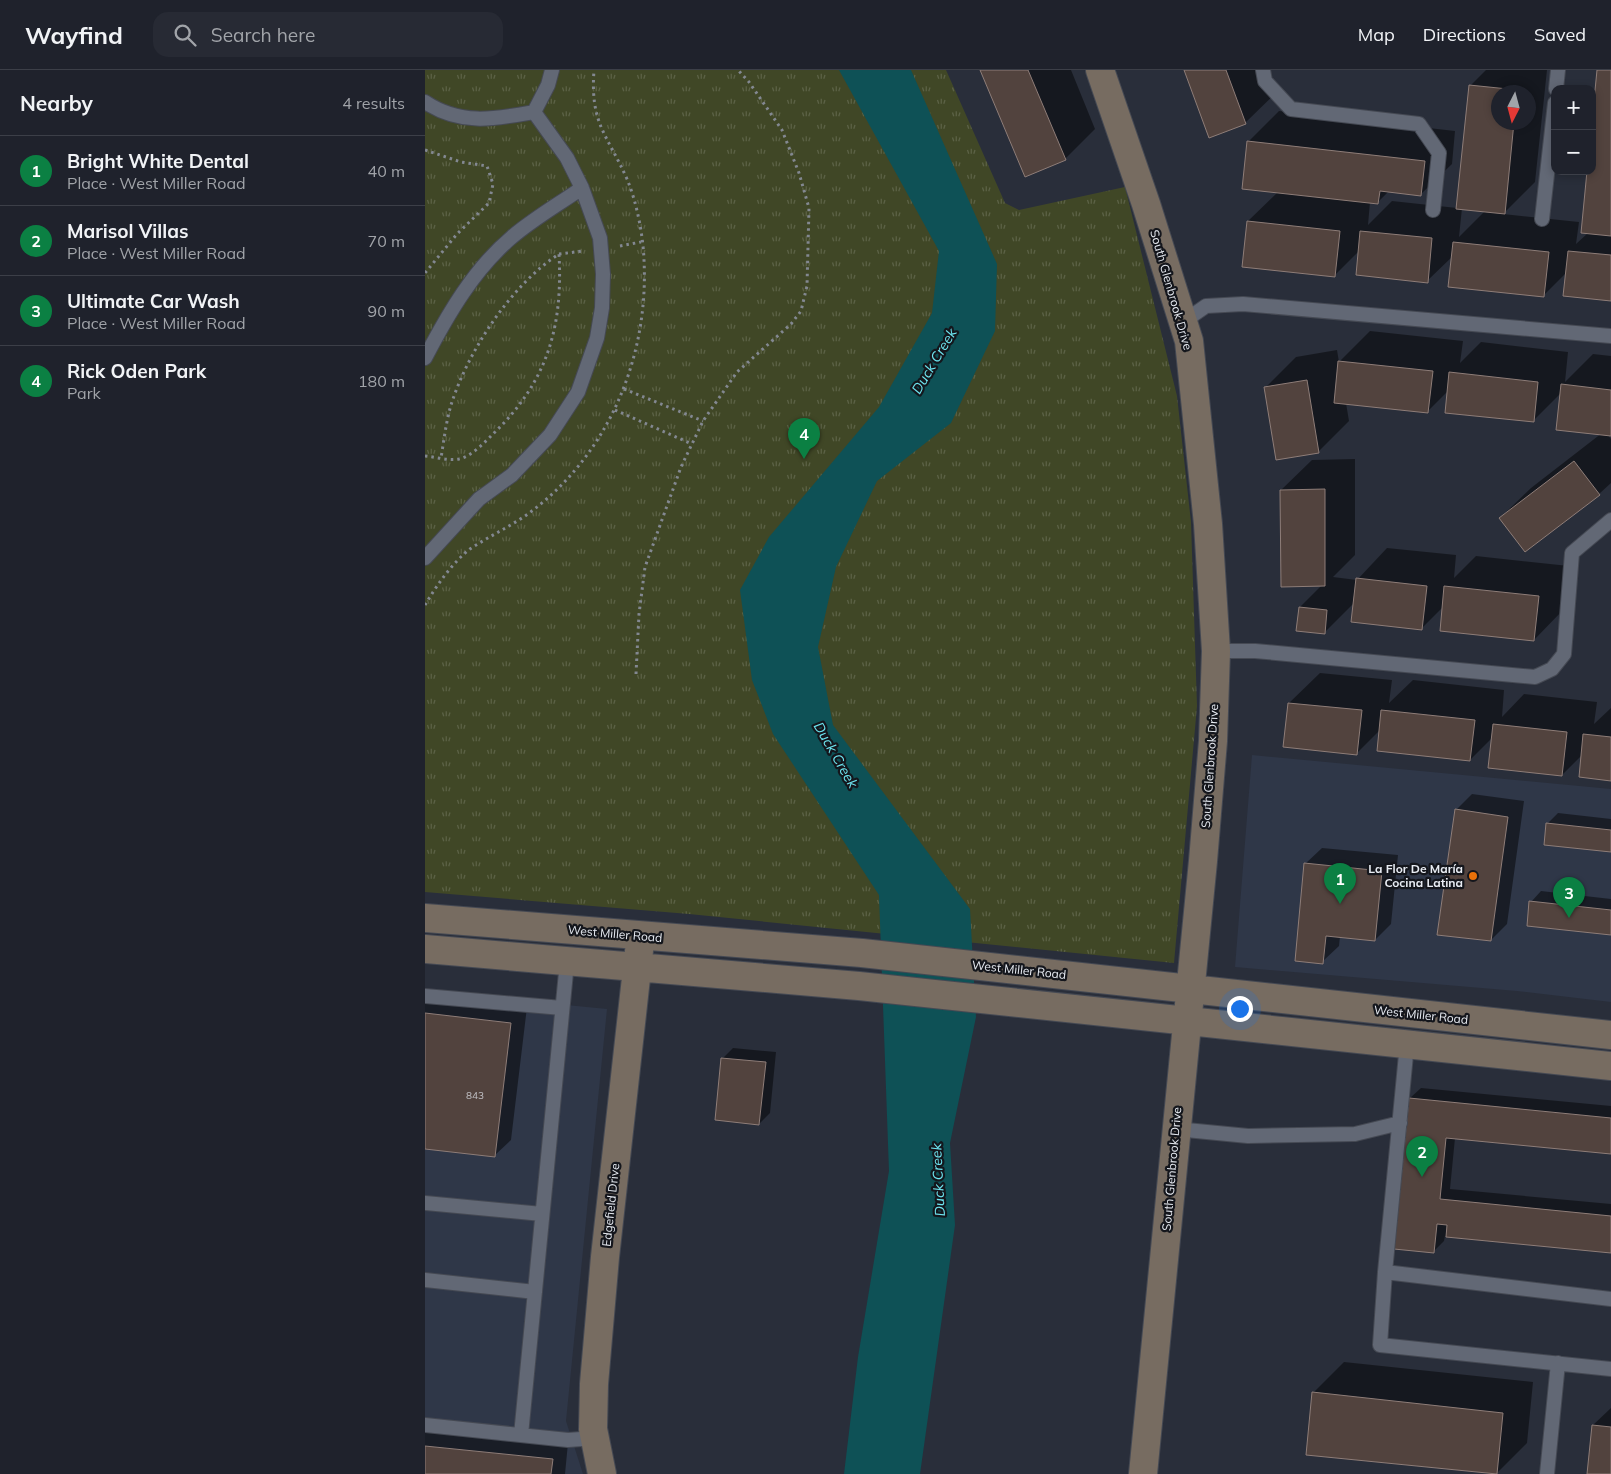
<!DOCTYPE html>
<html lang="en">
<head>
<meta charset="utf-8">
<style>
	:root { --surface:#1f222c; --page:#272a34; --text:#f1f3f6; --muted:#a1a4a9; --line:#3c3f48; --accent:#0b8043 }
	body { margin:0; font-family:Mulish,sans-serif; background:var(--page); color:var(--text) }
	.controls { position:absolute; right:15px; top:15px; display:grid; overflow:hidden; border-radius:10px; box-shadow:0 2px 8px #0003 }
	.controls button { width:45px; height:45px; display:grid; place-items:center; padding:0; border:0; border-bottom:1px solid var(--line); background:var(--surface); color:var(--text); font:25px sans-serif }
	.compass { position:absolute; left:1066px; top:15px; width:45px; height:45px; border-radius:50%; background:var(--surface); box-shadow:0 2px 8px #0003; rotate:186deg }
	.you { position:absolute; left:814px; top:938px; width:18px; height:18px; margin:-12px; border:4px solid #fff; border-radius:50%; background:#1a73e8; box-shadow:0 0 0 8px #1a73e833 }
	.badge { display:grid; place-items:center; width:32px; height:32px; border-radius:50%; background:var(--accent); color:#fff; font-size:16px; font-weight:700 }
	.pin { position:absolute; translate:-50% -41px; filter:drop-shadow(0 1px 2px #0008) }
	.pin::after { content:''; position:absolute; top:26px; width:18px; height:15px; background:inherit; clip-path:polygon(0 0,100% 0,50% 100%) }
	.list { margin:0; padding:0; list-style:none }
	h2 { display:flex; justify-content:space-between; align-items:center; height:65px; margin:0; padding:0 20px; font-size:21px }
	h2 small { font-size:16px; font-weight:400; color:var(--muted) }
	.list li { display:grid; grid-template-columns:32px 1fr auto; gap:15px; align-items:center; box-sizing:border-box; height:70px; padding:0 20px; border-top:1px solid var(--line) }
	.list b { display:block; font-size:19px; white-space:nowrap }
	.list p { margin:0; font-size:16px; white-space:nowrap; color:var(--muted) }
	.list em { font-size:16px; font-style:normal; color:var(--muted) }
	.icon { flex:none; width:28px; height:28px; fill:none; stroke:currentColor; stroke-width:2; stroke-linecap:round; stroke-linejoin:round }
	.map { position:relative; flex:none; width:1186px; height:1404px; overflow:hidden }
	header { display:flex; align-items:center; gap:30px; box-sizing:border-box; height:70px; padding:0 25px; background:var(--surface); border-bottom:1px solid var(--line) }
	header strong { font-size:24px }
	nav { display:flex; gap:28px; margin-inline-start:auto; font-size:18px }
	.search { width:350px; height:45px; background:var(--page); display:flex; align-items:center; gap:12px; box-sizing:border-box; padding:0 18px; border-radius:15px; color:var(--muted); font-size:19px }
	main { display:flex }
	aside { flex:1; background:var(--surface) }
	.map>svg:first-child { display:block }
	.built { fill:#2f3748 }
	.grass { fill:url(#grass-tufts) }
	.water { fill:#0e5156 }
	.shadow { fill:#0007; fill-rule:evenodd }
	.building { fill:#52433e; stroke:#8e7d78 }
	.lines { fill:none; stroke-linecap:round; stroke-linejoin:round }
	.lane-casing { stroke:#454953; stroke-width:16 }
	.secondary-casing { stroke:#454953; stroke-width:30 }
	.path { stroke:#838891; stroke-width:3; stroke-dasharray:2.5 4; stroke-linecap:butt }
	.lane { stroke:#626875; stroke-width:14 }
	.secondary { stroke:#776c61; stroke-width:28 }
	.food-dot { fill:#e8710a; stroke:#14161c; stroke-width:2 }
	.labels { text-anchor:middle; stroke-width:4.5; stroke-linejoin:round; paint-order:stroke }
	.number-label { font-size:10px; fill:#c2c2c6 }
	.street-label { font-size:12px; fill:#e8ecf3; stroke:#14161c }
	.poi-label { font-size:12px; font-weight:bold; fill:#e8ecf3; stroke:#14161c; text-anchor:end }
	.water-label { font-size:14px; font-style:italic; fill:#6ee6f1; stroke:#14161c }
</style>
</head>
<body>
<header>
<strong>Wayfind</strong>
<div class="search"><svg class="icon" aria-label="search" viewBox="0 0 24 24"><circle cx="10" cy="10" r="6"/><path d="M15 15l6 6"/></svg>Search here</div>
<nav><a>Map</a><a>Directions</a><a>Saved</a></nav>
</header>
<main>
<aside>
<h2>Nearby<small>4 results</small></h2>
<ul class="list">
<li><span class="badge">1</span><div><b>Bright White Dental</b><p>Place · West Miller Road</p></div><em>40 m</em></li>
<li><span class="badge">2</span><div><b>Marisol Villas</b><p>Place · West Miller Road</p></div><em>70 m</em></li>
<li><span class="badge">3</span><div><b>Ultimate Car Wash</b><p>Place · West Miller Road</p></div><em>90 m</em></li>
<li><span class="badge">4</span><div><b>Rick Oden Park</b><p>Park</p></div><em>180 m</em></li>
</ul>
</aside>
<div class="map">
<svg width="1186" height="1404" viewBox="0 0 1186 1404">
	<defs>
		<pattern id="grass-tufts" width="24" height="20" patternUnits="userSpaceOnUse" patternTransform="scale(1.25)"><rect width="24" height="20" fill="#404726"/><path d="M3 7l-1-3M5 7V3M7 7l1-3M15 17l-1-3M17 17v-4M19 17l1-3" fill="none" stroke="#5c6246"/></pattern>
	</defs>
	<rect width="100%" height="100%" fill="#292e3a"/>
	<path class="built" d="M827 685 1186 719V932L1092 921 810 897Z
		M0 921 182 939 141 1351 158 1404H0Z"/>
	<path class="grass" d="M0 0H521L580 133 594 140 700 117 752 326 766 452 772 636 749 893 264 844 0 822Z"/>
	<path class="water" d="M414 0H486L572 194 570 261 526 353 452 411 411 497 393 577 408 655 545 839 551 947 525 1073 530 1155 495 1404H419L433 1287 464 1101 454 825 348 664 327 610 315 520 344 467 454 337 507 243 514 181Z"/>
	<path class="shadow" d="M557 0H646L670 59 640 89Z
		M760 0H842L851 23 820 53Z
		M1061 0H1122L1110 112 1078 144 1154 152 1151 174 1163 163 1174 0H1186V230L1142 202 1118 226 1028 186 1002 211 934 181 910 205 823 151 853 122 823 72 854 41 1030 61 1027 94 996 124 964 121 953 132H945L943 155 967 131 1032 138 1045 16ZM1074 22H1104V52H1074ZM1037 138 1061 140 1034 167Z
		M945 261 1038 271 1035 293 1056 272 1143 282 1140 312 1168 284 1186 286V364H1182L1186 369V413L1174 424 1101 481 1075 448 1106 418 1177 363 1136 323 1108 351 1023 321 1003 341 921 333 924 351 893 382 841 317 871 287 912 280 914 292Z
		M930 389V485L908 507 932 510 962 478 1031 485 1029 508 1051 486 1144 496 1139 539 1109 570 1018 537 996 559 929 533 899 563 875 537 897 515 856 420 887 390Z
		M895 603 967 610 964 633 988 610 1079 620 1077 647 1099 624 1172 632 1169 654 1186 638V709L1158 684 1137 705 1068 667 1045 690 955 660 932 683 864 633Z
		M1047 724 1099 731 1082 854 1066 870 1031 740Z
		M1133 743 1186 749V781L1122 754Z
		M897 778 973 785 966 854 950 870 915 866 914 876 897 892 880 794Z
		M1116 821 1186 829V863L1106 832Z
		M0 925 102 937 86 1070 69 1086 0 1078Z
		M308 978 351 982 345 1043 334 1054 298 988Z
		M996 1018 1186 1036V1083L1030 1068 1025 1119 1186 1134V1182L1020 1166 1019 1171 1008 1182 985 1028Z
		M919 1292 1108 1312 1102 1373 1071 1404 888 1323Z
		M1186 1338V1404H1163L1168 1355Z
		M0 1358 143 1373 140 1404H0Z"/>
	<path class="building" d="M555 0H603L641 90 600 107Z
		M759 0H801L821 54 784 68Z
		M1172 0H1186V166L1156 163 1162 101H1167V51Z
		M1044 15 1093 20V22H1074V52H1089L1080 144 1031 139Z
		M822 71 1000 91 996 126 955 121 953 134 817 119Z
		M822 151 915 161 910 207 817 197Z
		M935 161 1007 168 1003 213 931 205Z
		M1028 172 1124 182 1119 227 1023 217Z
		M1143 181 1186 185V231L1138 226Z
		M913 291 1008 301 1003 343 909 333Z
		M1024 302 1113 312 1109 352 1020 343Z
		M882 310 894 383 851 390 839 317Z
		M1136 314 1186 320V366L1131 360Z
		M1149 391 1175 425 1100 482 1074 448Z
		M900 419V516L856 517 855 420Z
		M931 508 1002 516 997 560 926 552Z
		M1019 516 1114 526 1109 571 1015 561Z
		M874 537 902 540 900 564 871 561Z
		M863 633 937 640 932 685 858 677Z
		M956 640 1050 650 1045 691 952 681Z
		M1068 654 1142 662 1137 706 1063 698Z
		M1158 664 1186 667V711L1154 707Z
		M1030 739 1083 747 1066 871 1012 865Z
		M1121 753 1186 760V782L1119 775Z
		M879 793 957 801 950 871 901 866 898 894 870 891Z
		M1104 831 1186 840V865L1102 856Z
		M0 943 86 953 70 1087 0 1079Z
		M296 988 341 992 334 1055 290 1050Z
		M984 1028 1186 1048V1084L1021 1068 1015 1129 1186 1146V1183L1021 1167 1022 1155 1012 1154 1009 1183 969 1179Z
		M887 1322 1078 1343 1072 1404 881 1385Z
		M1167 1355 1186 1357V1404H1162Z
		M0 1376 128 1389 126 1404H0Z"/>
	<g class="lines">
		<g class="lane-casing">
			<path id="lane" d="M838 0 840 11 866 39 994 54 1014 83 1008 140
				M1131 19 1133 0
				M0 32C36 56 70 49 109 42
				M109 42 123 15 127 0
				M1117 149 1130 33
				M758 252 781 236 818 234 1186 266
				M0 288C23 244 49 199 87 167 108 149 134 134 157 118
				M0 488 54 429 87 405 125 365 153 322 172 268 177 238 178 204 175 168 157 118 142 88 109 42
				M791 581H830L1110 607 1127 599 1139 584 1147 483 1186 450
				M0 926 137 938
				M982 974 960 1202 1186 1229
				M751 1059 823 1066 930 1064 975 1053
				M0 1133 117 1144
				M960 1202 955 1275 1186 1299
				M0 1210 110 1222
				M0 1355 143 1370 170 1368
				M96 1365 142 892
				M1122 1404 1133 1293"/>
		</g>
		<g class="secondary-casing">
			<path id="secondary" d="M675 0 721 134 764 271 783 454 791 581 788 671 778 791 718 1404
				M0 848 437 883 1186 965
				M0 879 434 916 1186 996
				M177 1404 168 1359 169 1314 180 1187 214 881"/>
		</g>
		<path class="path" d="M0 80 36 92 62 96 68 114 64 133 32 164 0 203
			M195 176 216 172
			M134 184 158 181
			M199 319 278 351
			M190 340 267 374
			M0 386C11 387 23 391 34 389 47 386 59 373 68 364 122 312 138 258 134 184 86 215 43 281 26 335 21 352 19 370 16 388
			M0 535C12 515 27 493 45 479 63 467 82 458 100 446 182 388 224 289 219 190 218 165 212 133 202 109 182 64 165 54 169 0
			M211 604 214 544 220 497 256 397 278 351 312 302 366 254 376 241 382 216 384 138 374 103 357 60 324 12 313 0"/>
		<use href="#lane" class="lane"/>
		<use href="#secondary" class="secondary"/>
	</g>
	<circle class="food-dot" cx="1048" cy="806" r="5"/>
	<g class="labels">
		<g class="number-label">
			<text x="50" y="1029">843</text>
		</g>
		<g class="street-label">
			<text transform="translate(746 220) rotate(74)" y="4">South Glenbrook Drive</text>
			<text transform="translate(785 696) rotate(-86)" y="4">South Glenbrook Drive</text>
			<text transform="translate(190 864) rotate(5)" y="4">West Miller Road</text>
			<text transform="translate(594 900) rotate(6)" y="4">West Miller Road</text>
			<text transform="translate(996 945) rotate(6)" y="4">West Miller Road</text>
			<text transform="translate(747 1099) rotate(-85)" y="4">South Glenbrook Drive</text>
			<text transform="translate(186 1135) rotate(-84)" y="4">Edgefield Drive</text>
		</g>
		<g class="poi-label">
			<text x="1038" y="803">La Flor De María<tspan x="1038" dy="14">Cocina Latina</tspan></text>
		</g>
		<g class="water-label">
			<text transform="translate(509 291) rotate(-59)" y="5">Duck Creek</text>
			<text transform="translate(411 685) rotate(60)" y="5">Duck Creek</text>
			<text transform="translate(513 1110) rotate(-93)" y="5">Duck Creek</text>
		</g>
	</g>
</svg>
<div class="controls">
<button>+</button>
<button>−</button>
</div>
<svg class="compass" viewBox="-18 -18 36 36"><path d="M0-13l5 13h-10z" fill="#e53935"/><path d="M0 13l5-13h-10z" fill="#a1a4a9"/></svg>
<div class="you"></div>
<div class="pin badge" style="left:915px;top:834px">1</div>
<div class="pin badge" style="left:997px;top:1107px">2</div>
<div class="pin badge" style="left:1144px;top:848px">3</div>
<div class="pin badge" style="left:379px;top:389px">4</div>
</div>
</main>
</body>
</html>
